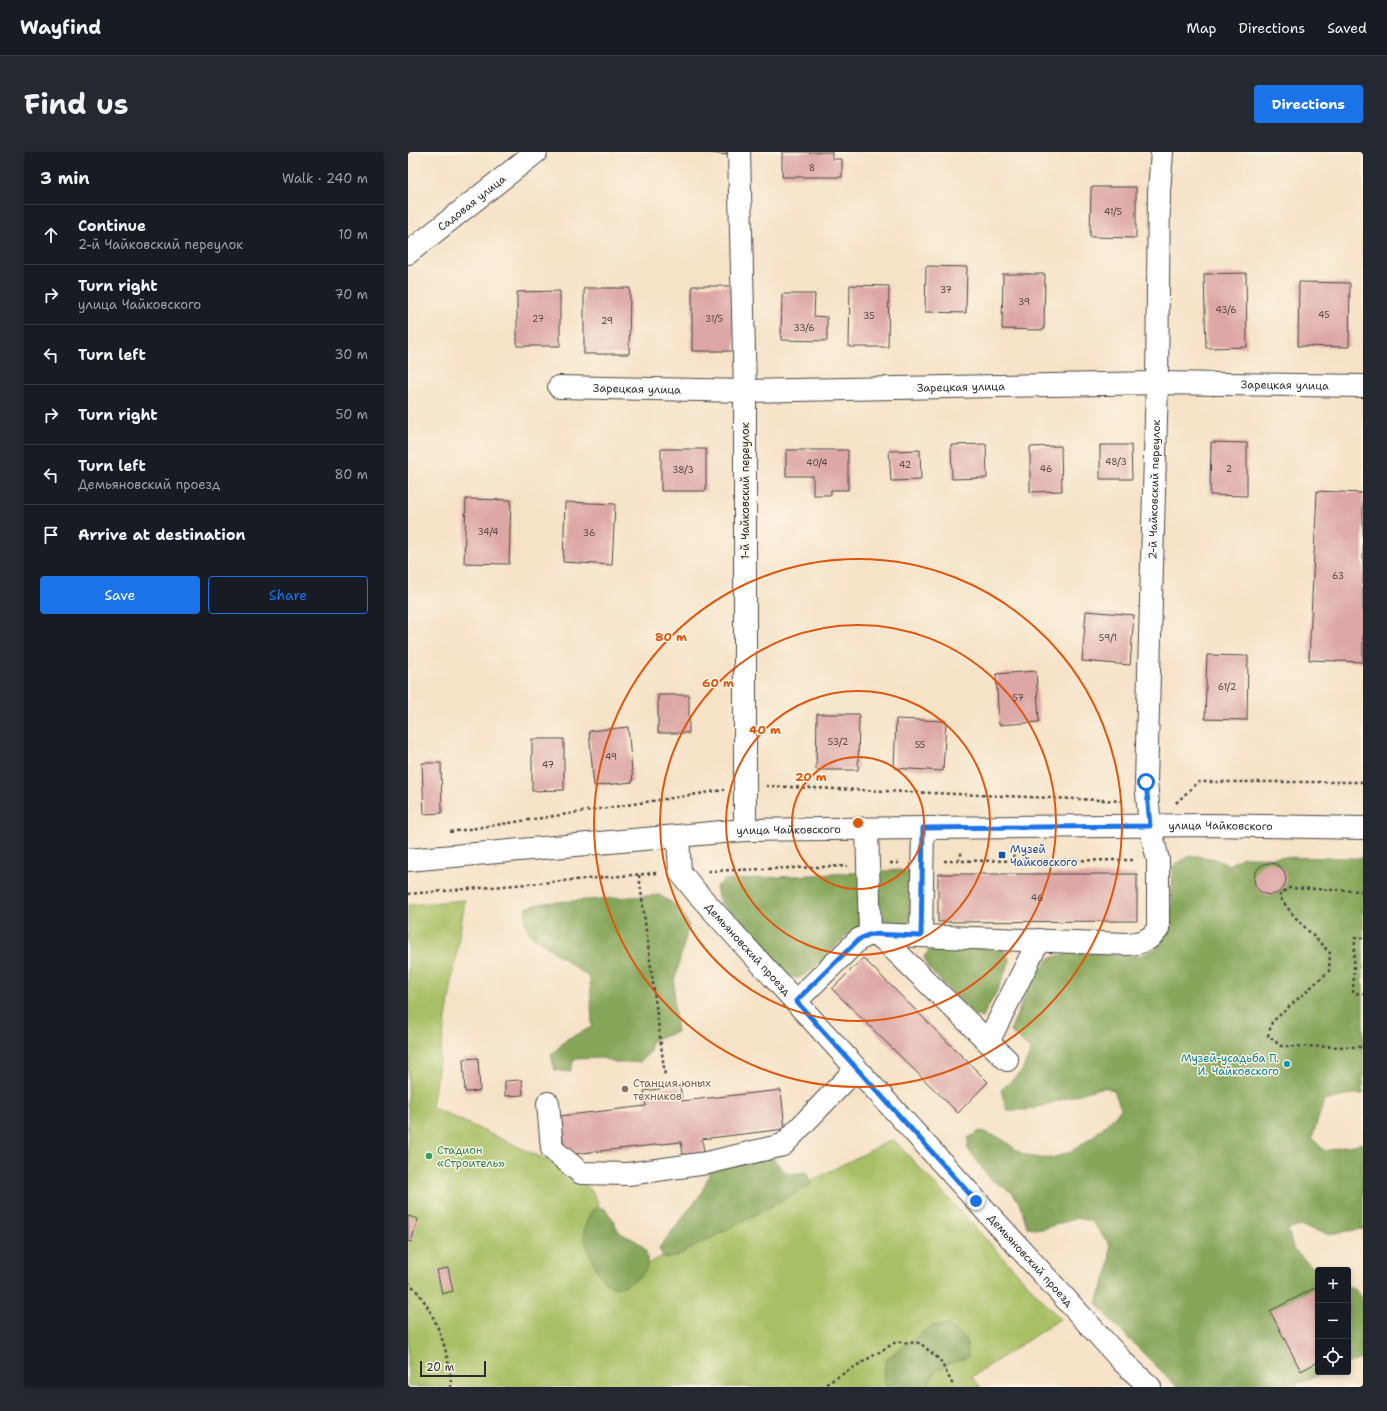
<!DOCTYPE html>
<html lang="en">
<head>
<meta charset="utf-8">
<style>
	:root { --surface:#171b24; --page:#242831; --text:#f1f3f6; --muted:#9ea1a6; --line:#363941; --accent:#1a73e8 }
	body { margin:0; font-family:"Shantell Sans",sans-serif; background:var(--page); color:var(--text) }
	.controls { position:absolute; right:12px; bottom:12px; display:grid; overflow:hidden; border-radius:4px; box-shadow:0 2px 6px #0003 }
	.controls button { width:36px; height:36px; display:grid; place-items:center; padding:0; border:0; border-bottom:1px solid var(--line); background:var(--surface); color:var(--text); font:20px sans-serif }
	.scale { position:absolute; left:12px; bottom:10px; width:66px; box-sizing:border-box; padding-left:4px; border:2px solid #2b2b2b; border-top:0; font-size:11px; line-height:14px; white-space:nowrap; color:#2b2b2b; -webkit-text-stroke:3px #fcf5e5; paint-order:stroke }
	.stop { position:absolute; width:12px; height:12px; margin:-9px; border:3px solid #1a73e8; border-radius:50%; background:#fff }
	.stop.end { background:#1a73e8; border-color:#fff; box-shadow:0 1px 4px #0008 }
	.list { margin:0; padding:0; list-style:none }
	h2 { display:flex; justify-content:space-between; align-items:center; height:52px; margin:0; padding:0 16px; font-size:17px }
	h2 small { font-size:13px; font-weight:400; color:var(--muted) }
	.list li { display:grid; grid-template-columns:26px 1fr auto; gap:12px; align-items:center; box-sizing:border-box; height:60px; padding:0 16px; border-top:1px solid var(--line) }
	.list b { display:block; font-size:15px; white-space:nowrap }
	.list p { margin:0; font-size:13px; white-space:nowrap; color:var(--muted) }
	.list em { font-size:13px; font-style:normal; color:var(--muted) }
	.actions { display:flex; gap:8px; padding:12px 16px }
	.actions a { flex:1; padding:9px 0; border:1px solid var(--accent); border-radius:4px; text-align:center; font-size:14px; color:var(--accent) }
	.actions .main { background:var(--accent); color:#fff }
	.icon { flex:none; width:22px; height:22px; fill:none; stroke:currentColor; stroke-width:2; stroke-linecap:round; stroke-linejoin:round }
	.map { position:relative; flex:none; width:955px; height:1235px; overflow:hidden; border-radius:4px }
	header { display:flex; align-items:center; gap:24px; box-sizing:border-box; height:56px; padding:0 20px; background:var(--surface); border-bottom:1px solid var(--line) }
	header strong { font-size:19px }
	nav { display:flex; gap:22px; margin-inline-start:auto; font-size:14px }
	.intro { display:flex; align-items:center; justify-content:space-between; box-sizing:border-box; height:96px; padding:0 24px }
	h1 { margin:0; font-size:28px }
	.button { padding:10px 18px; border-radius:4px; background:var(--accent); color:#fff; font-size:14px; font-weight:700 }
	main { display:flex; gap:24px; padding:0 24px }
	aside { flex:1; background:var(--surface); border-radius:4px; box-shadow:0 2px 6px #0003 }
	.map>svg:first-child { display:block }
	.green { fill:#a8c065; stroke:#6a7648 }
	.forest { fill:#86a65a; stroke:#586842 }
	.building { fill:#dda7a6 }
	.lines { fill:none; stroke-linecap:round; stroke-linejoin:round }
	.minor-casing { stroke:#494642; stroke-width:24 }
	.path { stroke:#494642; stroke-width:2.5; stroke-dasharray:3 3; stroke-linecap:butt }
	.minor { stroke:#fff; stroke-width:22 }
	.route { stroke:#1a73e8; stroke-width:5 }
	.ring { fill:none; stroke:#df570e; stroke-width:2 }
	.transit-dot { fill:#1a4fb4; stroke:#fcf5e5; stroke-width:1.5 }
	.culture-dot { fill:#0f9aa8; stroke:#fcf5e5; stroke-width:1.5 }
	.education-dot { fill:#8d6e63; stroke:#fcf5e5; stroke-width:1.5 }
	.leisure-dot { fill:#2e9e5b; stroke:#fcf5e5; stroke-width:1.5 }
	.labels { text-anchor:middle; stroke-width:3; stroke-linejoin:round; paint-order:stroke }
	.number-label { font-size:9px; fill:#584a4a }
	.street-label { font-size:11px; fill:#2b2b2b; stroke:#fcf5e5 }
	.transit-label { font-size:11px; fill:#164399; stroke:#fcf5e5; text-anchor:start }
	.culture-label { font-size:11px; fill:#0d838f; stroke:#fcf5e5; text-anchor:end }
	.education-label { font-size:11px; fill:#785e54; stroke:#fcf5e5; text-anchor:start }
	.leisure-label { font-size:11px; fill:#27864d; stroke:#fcf5e5; text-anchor:start }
	.centre { fill:#df570e; stroke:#fcf5e5; stroke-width:2 }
	.ring-label { font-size:12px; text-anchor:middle; font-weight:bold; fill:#df570e; stroke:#fcf5e5; stroke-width:3; stroke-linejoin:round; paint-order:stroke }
</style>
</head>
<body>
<header>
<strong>Wayfind</strong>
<nav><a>Map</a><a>Directions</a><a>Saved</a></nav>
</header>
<div class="intro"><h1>Find us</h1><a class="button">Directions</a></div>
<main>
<aside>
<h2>3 min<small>Walk · 240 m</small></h2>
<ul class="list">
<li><svg class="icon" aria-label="ahead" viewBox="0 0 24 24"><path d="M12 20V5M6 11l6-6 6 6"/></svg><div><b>Continue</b><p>2-й Чайковский переулок</p></div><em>10 m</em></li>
<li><svg class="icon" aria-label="right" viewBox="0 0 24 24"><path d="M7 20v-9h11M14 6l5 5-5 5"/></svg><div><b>Turn right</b><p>улица Чайковского</p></div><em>70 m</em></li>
<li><svg class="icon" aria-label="left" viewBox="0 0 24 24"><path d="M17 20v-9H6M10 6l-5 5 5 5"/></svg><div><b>Turn left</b></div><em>30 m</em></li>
<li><svg class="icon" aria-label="right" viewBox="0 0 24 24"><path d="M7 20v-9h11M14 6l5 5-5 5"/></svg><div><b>Turn right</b></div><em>50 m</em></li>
<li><svg class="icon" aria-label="left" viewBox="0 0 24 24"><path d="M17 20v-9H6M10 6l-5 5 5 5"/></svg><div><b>Turn left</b><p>Демьяновский проезд</p></div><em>80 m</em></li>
<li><svg class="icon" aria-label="arrive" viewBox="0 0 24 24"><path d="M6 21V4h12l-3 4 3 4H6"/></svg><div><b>Arrive at destination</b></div></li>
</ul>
<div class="actions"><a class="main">Save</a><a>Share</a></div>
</aside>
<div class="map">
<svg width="955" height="1235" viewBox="0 0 955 1235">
	<rect width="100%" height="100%" fill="#fcf5e5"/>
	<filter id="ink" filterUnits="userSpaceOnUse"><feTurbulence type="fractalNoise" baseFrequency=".025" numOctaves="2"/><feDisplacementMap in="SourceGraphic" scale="8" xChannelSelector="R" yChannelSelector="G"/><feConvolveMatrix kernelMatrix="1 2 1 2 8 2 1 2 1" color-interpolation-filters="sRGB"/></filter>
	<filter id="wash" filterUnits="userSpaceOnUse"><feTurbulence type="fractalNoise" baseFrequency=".012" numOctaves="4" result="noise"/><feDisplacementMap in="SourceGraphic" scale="16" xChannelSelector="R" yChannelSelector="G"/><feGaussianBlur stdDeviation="0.9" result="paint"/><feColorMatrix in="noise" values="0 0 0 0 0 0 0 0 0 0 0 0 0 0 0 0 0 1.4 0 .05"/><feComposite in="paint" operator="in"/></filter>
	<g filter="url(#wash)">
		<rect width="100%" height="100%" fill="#f6e2c7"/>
		<path class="green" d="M57 748 24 955 137 1007 160 1019 182 1037 189 1048 195 1066 204 1130 485 987 652 1167 564 1225 573 1235H0V753Z"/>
		<path class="forest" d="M783 703 807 707 820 713 835 705 955 706V942H944L916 949 904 986 917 999 955 991V1077L920 1082 893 1074 880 1078 886 1098 910 1120V1220H919L891 1231 886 1235H769L706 1172 689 1151 701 1116 702 1093 683 1069 669 1066 634 1077 619 1075 613 1054 605 1041 582 1027 560 997V986L572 979C578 981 586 983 592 986 601 991 609 1000 618 1003 655 1017 690 982 713 957L706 938 695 935 620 958H599L593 938 614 919 623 898 602 879 623 830 642 806 667 800 731 804 748 797 762 778 765 714Z
			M492 718 503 722 504 766 498 773C481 771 464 768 447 778 431 786 404 825 388 826 385 826 380 823 376 822L311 748 308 735 317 728Z
			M251 743 271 755 281 773 266 830V852L269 880 243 889 242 900 232 910 211 911 194 906 166 907 162 920 147 918 143 903 159 887 184 875 182 826 123 783 117 772 118 756 135 751Z
			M526 794 596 797 602 809 590 837 574 866 566 863 520 816 516 804Z
			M355 995 379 1022 399 1020 403 1033 267 1105 256 1106 251 1096 293 1042 303 1018Z
			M196 1056C199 1060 203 1064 205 1068 208 1073 208 1077 213 1081 221 1087 232 1088 237 1098 244 1115 235 1124 221 1131 216 1134 209 1137 204 1135 192 1131 176 1092 176 1080 177 1071 181 1064 185 1057Z
			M940 1134 948 1138 955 1149V1206L940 1212Z
			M540 1173 558 1187 560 1205 543 1211 527 1220 519 1235H479L475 1228 478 1207 524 1174Z"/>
		<g id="blocks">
			<path class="building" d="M297 0H318V3Z
				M374 0H424V7H434V25H374Z
				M683 35H728V86L682 85Z
				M518 114 559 115 558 161 517 160Z
				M838 121 839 195 798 196 796 122Z
				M595 122H637L636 178 594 177Z
				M891 130 942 131 941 195 890 194Z
				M442 133 481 134 480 195H441Z
				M284 134H327V199H284Z
				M176 136H222L221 202H176Z
				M152 139V194H109V140Z
				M374 142H407L406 164 419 165V189L373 188Z
				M803 290 839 291V344L802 343Z
				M578 292 579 326 544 327 543 293Z
				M692 293H723L724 327H692Z
				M653 294 654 339 622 340V295Z
				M253 297H298V339H253Z
				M378 298H440V338H423V343H405V324H378Z
				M512 298 513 328 483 329 481 299Z
				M909 339 955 341V510L901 508Z
				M58 347 103 348 101 412 56 411Z
				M157 350 207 352 204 413 155 410Z
				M678 459 726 463 722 513 674 509Z
				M799 503 840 504 839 568 797 567Z
				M628 519 631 570 591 573 588 522Z
				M250 543H281V581H250Z
				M409 562H451L450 618H408Z
				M488 567 538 569 535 619 486 616Z
				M220 575 225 630 186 634 181 579Z
				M124 587H156V638L124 639Z
				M14 611H33L34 661 16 662Z
				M846 727a16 16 0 1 1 32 0a16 16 0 1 1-32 0Z
				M530 722H729V769L530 770Z
				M455 806 580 930 550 961 424 837Z
				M70 906 72 939 57 940 55 907Z
				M114 928 115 943 97 944V929Z
				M272 934 274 949 373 938 377 977 294 987 297 1007 276 1009 273 990 157 1003 152 964 238 954 236 939Z
				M0 1064 10 1067 3 1090 0 1089Z
				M40 1116 45 1139 34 1142 29 1118Z
				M909 1135 910 1210 893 1219 862 1159Z"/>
		</g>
	</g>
	<g filter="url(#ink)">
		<use href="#blocks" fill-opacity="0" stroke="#494642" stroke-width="1"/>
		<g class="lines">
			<g class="minor-casing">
				<g id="minor">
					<path d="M331 0 337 239V678"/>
					<path id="s1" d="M0 101 128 0"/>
					<path id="s2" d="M151 235 337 239 749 231 955 234"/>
					<path id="s3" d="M459 677 462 782 719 792C734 791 741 789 750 777V708L742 674 738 630 749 231 751 40 754 0"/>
					<path id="s4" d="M270 685 272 720 289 741 715 1210 742 1235"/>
					<path id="s5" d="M0 708 337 678 799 673 955 676"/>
					<path d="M513 784 515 676"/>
					<path d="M388 849 450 788 462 782 474 786 599 908"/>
					<path d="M580 890 631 788"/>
					<path d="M140 951 144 997 173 1021 220 1022 299 1011 375 993 448 917"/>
				</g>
			</g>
			<path class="path" d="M358 634 717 649
				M768 651 790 630H955
				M42 680 316 638
				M602 698 608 709
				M536 709 727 708
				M550 709 555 698
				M482 711H493
				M300 719 439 714
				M231 723 257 924
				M955 739 880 736 871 744 885 763 922 801 921 819 864 870 860 884 873 894 955 895
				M0 742 249 721
				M955 786H947L945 841 955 842
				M0 1130C25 1152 43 1202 43 1235
				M413 1235 488 1190 512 1191 532 1208 546 1235"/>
			<use href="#minor" class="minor"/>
		</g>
	</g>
	<g class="lines" filter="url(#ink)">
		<path class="route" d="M568 1049 388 849 450 788 462 782 513 784 515 676 742 674 738 630"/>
	</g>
	<g class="ring">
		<circle cx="450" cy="671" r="66"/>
		<circle cx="450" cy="671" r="132"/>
		<circle cx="450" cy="671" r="198"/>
		<circle cx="450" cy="671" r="264"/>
	</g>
	<rect class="transit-dot" x="590" y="699" width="8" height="8" rx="2"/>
	<circle class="culture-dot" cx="879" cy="912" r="4"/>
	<circle class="education-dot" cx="217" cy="937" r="4"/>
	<circle class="leisure-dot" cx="21" cy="1004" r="4"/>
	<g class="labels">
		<g class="number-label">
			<text x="404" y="19">8</text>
			<text x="705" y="63">41/5</text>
			<text x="538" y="141">37</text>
			<text x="616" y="153">39</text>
			<text x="818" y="161">43/6</text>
			<text x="916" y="166">45</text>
			<text x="461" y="167">35</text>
			<text x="130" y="170">27</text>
			<text x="306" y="170">31/5</text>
			<text x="199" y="172">29</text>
			<text x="396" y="179">33/6</text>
			<text x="708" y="313">48/3</text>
			<text x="409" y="314">40/4</text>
			<text x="497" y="316">42</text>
			<text x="638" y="320">46</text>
			<text x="821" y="320">2</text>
			<text x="275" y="321">38/3</text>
			<text x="80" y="383">34/4</text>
			<text x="181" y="384">36</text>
			<text x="930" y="427">63</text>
			<text x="700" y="489">59/1</text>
			<text x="819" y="538">61/2</text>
			<text x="610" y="549">57</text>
			<text x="430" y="593">53/2</text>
			<text x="512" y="596">55</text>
			<text x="203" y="608">49</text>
			<text x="140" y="616">47</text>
			<text x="629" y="749">46</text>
		</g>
		<g class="street-label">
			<text dy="4" stroke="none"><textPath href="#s1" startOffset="81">Садовая улица</textPath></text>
			<text dy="4" stroke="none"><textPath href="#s2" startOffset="726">Зарецкая улица</textPath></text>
			<text dy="4" stroke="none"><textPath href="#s2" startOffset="402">Зарецкая улица</textPath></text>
			<text dy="4" stroke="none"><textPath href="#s2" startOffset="78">Зарецкая улица</textPath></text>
			<text dy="4" stroke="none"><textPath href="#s3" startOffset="839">2-й Чайковский переулок</textPath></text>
			<text transform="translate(337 339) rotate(-90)" y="4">1-й Чайковский переулок</text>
			<text dy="4" stroke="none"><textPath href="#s5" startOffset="814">улица Чайковского</textPath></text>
			<text dy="4" stroke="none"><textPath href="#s5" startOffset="382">улица Чайковского</textPath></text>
			<text dy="4" stroke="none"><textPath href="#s4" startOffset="138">Демьяновский проезд</textPath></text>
			<text dy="4" stroke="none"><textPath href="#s4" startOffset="558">Демьяновский проезд</textPath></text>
		</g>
		<g class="transit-label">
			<text x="602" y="701">Музей<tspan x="602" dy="13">Чайковского</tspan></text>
		</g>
		<g class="culture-label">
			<text x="871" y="910">Музей-усадьба П.<tspan x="871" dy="13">И. Чайковского</tspan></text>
		</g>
		<g class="education-label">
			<text x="225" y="935">Станция юных<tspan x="225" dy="13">техников</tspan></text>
		</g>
		<g class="leisure-label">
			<text x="29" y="1002">Стадион<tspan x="29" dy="13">«Строитель»</tspan></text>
		</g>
	</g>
	<circle cx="450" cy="671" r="6" class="centre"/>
	<g class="ring-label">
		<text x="263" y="489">80 m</text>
		<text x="310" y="535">60 m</text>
		<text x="357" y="582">40 m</text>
		<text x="403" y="629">20 m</text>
	</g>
</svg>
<div class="controls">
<button>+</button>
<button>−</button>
<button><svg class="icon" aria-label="locate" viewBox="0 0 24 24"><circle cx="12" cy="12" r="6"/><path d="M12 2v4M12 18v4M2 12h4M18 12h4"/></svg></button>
</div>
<div class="scale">20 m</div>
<div class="stop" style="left:738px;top:630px"></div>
<div class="stop end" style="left:568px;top:1049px"></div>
</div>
</main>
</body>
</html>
